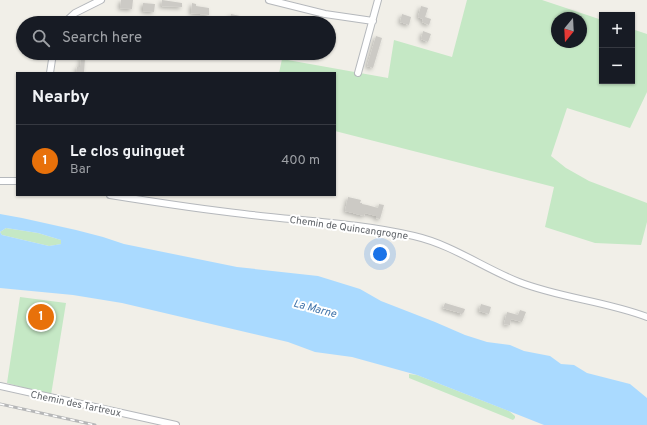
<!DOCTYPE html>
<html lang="en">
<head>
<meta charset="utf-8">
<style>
	:root { --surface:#171b24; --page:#20242c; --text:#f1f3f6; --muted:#9ea1a6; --line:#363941; --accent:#8c9099 }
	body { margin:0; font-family:Overpass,sans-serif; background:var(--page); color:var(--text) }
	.controls { position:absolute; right:12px; top:12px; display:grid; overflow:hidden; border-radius:0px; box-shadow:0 1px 3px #0004 }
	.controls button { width:36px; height:36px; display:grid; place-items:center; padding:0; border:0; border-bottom:1px solid var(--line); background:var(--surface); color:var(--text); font:20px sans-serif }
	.compass { position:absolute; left:551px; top:12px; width:36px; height:36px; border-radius:50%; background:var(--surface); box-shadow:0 1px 3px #0004; rotate:198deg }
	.you { position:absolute; left:380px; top:254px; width:14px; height:14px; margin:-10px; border:3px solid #fff; border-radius:50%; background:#1a73e8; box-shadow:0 0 0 6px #1a73e833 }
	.badge { display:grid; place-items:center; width:26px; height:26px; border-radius:50%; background:var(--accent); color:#fff; font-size:13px; font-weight:700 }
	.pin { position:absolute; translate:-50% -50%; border:2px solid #fff; box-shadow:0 1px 4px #0006 }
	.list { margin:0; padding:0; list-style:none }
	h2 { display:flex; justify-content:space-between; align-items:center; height:52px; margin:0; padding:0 16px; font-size:17px }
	h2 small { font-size:13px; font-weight:400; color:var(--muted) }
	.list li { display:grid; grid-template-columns:26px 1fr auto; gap:12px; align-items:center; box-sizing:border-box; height:72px; padding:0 16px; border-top:1px solid var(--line) }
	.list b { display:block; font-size:15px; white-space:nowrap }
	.list p { margin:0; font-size:13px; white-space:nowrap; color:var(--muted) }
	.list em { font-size:13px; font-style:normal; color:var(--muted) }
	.icon { flex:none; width:22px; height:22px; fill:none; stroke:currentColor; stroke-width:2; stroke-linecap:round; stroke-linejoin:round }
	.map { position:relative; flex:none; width:647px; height:425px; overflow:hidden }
	.search { position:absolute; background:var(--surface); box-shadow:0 1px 3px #0004; left:16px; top:16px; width:320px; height:44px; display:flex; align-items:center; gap:10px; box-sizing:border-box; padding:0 14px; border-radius:22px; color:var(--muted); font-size:15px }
	.panel { position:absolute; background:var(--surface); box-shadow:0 1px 3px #0004; left:16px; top:72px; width:320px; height:124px; border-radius:0px }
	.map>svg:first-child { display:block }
	.green { fill:#c5e8c5; fill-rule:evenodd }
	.water { fill:#aadaff; fill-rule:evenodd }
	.building { fill:#cccac5; filter:url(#shadow) }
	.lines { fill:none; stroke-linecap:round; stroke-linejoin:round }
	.street-casing { stroke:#b5b8bc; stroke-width:8 }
	.street { stroke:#fff; stroke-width:6 }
	.rail-casing { stroke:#b6b7b8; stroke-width:3 }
	.rail { stroke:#fff; stroke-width:1.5; stroke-dasharray:4.5; stroke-linecap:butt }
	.labels { text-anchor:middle; stroke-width:4; stroke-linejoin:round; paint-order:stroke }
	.street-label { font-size:10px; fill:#5f6368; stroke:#fff }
	.water-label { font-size:11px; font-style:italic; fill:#4174aa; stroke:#fff }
</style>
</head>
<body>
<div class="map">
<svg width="647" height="425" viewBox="0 0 647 425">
	<defs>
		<filter id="shadow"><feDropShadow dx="-2" dy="2" stdDeviation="2" flood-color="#0004"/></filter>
	</defs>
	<rect width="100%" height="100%" fill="#f1efe8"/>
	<path class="green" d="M467 0H542L602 20V81H632V29L647 34V92L630 128 567 108 551 156 566 168 589 181 647 203V222L641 245 595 243 545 227 554 187 335 131V73H279L282 59 388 78 394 40 452 57ZM557 18H581V42H557Z
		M6 228 38 233 61 240 62 244 49 246 2 235 0 232Z
		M20 297 66 303 51 395 7 383Z
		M409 374 417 375 509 411 515 416V418L513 420 409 378Z"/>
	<path class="water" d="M0 214 22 218 76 230 103 237 124 244 237 267 318 276 360 289 381 301 435 322 465 335 487 342 510 345 524 351 550 356 561 364 574 365 587 373 630 384 647 398V425H544L417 375 352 357 315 352 288 342 122 303 73 295 0 288ZM6 228 38 233 61 240V244L49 246 2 235 0 232Z"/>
	<path class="building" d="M121 0H133L132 9 120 8Z
		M162 0 182 3V7L161 6Z
		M143 3 155 4 154 12 143 11Z
		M192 3 196 4V6L209 8V15L191 13Z
		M421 6 428 8 425 17 431 19 429 25 422 22 423 19 418 17Z
		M231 14 240 16 238 23 229 22Z
		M402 14 411 17 409 25 400 22Z
		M423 31 431 34 428 42 421 39Z
		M376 36 382 38 373 68 367 66Z
		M81 57 85 58 84 73H76L77 67H80Z
		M348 197 361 200 360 203H362V204L367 205 378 208 379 204 384 205 380 219 376 218V216L365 213 364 216 345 211Z
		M445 303 465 309 464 312 461 315 460 313 443 308Z
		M481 304 491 307 489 314 479 311Z
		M520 310 526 312 522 322 511 319 510 325 504 324 507 312 518 315Z"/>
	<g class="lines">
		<g class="street-casing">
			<path id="street" d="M269 0 325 14 373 21
				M64 23 75 13 101 0
				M50 73 53 53
				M358 73 378 0
				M0 181H17
				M110 195C154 202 199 209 244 214 301 221 358 223 414 236 453 245 483 268 519 282 560 298 605 301 647 317
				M0 386 176 425"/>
		</g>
		<use href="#street" class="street"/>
		<g class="rail-casing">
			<path id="rail" d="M0 404 95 425"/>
		</g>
		<use href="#rail" class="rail"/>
	</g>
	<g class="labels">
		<g class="street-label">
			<text transform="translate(349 227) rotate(8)" y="4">Chemin de Quincangrogne</text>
			<text transform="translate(76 403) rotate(12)" y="4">Chemin des Tartreux</text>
		</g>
		<g class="water-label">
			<text transform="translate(315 308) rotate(15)" y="4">La Marne</text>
		</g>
	</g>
</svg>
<div class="controls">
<button>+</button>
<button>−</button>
</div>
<svg class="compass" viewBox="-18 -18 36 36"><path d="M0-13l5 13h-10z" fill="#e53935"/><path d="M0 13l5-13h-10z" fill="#9ea1a6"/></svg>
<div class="you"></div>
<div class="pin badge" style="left:41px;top:317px;background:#e8710a">1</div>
<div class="search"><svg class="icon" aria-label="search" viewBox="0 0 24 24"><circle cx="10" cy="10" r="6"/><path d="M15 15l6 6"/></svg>Search here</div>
<section class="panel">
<h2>Nearby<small></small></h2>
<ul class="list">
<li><span class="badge" style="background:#e8710a">1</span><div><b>Le clos guinguet</b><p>Bar</p></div><em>400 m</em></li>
</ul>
</section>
</div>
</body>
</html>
